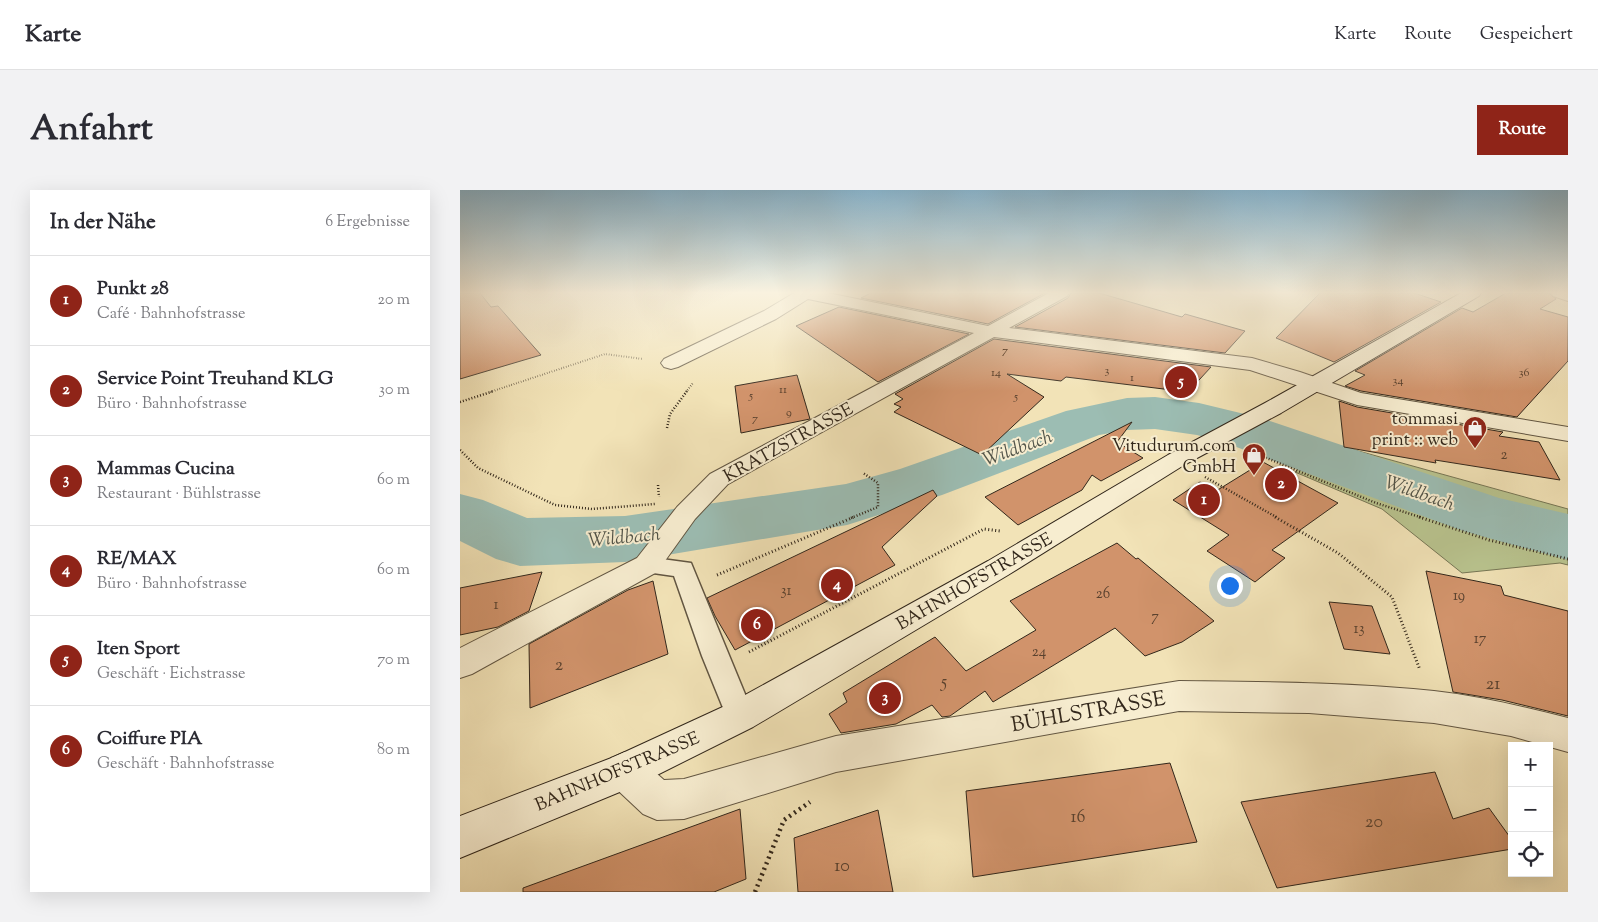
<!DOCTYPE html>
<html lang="de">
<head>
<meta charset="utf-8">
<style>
	:root { --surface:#fff; --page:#f2f2f3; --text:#2b2b33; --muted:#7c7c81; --line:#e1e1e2; --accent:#8f2418 }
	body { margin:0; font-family:"Sorts Mill Goudy",serif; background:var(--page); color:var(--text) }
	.controls { position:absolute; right:15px; bottom:15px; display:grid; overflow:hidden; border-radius:0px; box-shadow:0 5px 20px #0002 }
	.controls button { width:45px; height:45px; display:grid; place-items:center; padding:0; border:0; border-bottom:1px solid var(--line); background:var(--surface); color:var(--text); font:25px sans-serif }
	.you { position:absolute; left:769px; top:395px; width:18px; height:18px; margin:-12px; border:4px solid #fff; border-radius:50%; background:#1a73e8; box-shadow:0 0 0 8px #1a73e833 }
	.badge { display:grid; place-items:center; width:32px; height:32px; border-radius:50%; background:var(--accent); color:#fff; font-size:16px; font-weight:700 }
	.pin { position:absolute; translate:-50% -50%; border:2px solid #fff; box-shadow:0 1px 5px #0006 }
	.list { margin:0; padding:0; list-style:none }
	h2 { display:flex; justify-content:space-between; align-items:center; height:65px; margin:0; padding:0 20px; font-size:21px }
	h2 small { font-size:16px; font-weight:400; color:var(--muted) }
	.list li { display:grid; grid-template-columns:32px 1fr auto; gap:15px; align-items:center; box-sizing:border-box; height:90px; padding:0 20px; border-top:1px solid var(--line) }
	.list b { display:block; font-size:19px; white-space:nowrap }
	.list p { margin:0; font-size:16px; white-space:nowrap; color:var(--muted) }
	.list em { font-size:16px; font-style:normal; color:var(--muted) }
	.icon { flex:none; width:28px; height:28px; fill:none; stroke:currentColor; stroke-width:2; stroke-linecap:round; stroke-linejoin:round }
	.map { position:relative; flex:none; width:1108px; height:702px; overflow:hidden; border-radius:0px }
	header { display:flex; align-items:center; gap:30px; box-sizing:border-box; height:70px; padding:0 25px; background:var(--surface); border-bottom:1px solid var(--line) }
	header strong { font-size:24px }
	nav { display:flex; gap:28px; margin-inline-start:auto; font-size:18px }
	.intro { display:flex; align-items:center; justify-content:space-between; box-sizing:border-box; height:120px; padding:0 30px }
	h1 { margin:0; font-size:35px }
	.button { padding:12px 22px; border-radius:0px; background:var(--accent); color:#fff; font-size:18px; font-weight:700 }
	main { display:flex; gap:30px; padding:0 30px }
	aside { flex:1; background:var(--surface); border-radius:0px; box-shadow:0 5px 20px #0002 }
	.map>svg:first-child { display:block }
	.green { fill:#b9c48f; stroke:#767655 }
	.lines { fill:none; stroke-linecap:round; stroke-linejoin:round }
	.river { fill:#9cbdb3; fill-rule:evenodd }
	.building { fill:#d1936b; stroke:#32271b }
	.lane-casing { stroke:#625642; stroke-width:3 }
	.street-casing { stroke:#625642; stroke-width:2 }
	.secondary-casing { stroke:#32271b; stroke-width:2 }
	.path-far3 { stroke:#32271b; stroke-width:2; stroke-dasharray:0.5 2; stroke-linecap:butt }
	.path-far2 { stroke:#32271b; stroke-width:2.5; stroke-dasharray:1 2; stroke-linecap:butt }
	.path-far1 { stroke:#32271b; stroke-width:3; stroke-dasharray:1 2.5; stroke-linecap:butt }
	.path { stroke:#32271b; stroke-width:4.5; stroke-dasharray:2 4; stroke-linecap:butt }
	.lane { fill:#f7edd0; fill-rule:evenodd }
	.street { fill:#f7edd0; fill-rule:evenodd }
	.secondary { fill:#f7edd0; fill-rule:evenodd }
	.labels { text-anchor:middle; stroke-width:4; stroke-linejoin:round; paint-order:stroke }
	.far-number-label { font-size:12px; fill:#5a422f }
	.number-label { font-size:15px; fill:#5a422f }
	.poi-label { font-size:18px; fill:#32271b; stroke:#f7edd0; text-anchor:end }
	.street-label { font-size:18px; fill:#32271b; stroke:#f7edd0 }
	.near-number-label { font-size:18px; fill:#5a422f }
	.water-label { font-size:19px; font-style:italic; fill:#525449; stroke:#f7edd0 }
	.near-street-label { font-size:21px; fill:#32271b; stroke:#f7edd0 }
</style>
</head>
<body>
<header>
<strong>Karte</strong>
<nav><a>Karte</a><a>Route</a><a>Gespeichert</a></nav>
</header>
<div class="intro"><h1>Anfahrt</h1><a class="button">Route</a></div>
<main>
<aside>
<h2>In der Nähe<small>6 Ergebnisse</small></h2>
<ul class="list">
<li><span class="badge">1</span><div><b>Punkt 28</b><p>Café · Bahnhofstrasse</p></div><em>20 m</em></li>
<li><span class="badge">2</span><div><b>Service Point Treuhand KLG</b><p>Büro · Bahnhofstrasse</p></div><em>30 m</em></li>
<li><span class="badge">3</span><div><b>Mammas Cucina</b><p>Restaurant · Bühlstrasse</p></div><em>60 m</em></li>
<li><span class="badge">4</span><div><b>RE/MAX</b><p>Büro · Bahnhofstrasse</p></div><em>60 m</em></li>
<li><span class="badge">5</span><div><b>Iten Sport</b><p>Geschäft · Eichstrasse</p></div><em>70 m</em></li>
<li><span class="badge">6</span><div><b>Coiffure PIA</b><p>Geschäft · Bahnhofstrasse</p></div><em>80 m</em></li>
</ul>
</aside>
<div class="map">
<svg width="1108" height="702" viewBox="0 0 1108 702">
	<rect width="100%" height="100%" fill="#f2e3b7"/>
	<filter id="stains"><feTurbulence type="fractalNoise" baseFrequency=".004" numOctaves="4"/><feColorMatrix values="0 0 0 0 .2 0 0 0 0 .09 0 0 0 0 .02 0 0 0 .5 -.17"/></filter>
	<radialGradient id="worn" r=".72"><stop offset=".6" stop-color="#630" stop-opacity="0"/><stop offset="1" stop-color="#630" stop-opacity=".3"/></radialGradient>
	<path class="green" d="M862 255 884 257 1108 319V375L1100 373 1002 383 922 319 835 282Z"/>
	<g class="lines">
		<path class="river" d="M695 207 739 213 801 228 1039 308 1108 324V370L1003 341 763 252 737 245 695 239 667 240 639 245 482 305 387 335 165 372 60 376 36 369 0 351V304L23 310 67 328 165 326 386 294 440 279 606 221 667 208Z"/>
	</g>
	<path class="building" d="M0 103H20L31 117 38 116 81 165 0 189Z
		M411 103H585L528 134 401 108Z
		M611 103H639L722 127 725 124 785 141 765 163 555 137 608 108Z
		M860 103H954L981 112 874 172 816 148Z
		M1046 103H1089L1096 109 1080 119 1108 127V171L1057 227 901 201 885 196 905 185 895 181 1002 118 1013 122Z
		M379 117 509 144 418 192 336 136Z
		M534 149 751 177 728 202 606 187 601 191 547 184 584 207 522 265 434 222 441 217 434 214 443 209 435 204Z
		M337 185 350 229 281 243 275 196Z
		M879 211 897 217 1043 242 1039 246 1079 252 1100 290 975 270 976 273 884 257Z
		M672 232 657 252 683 268 641 291 632 285 622 300 558 335 525 307Z
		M803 272 878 313 812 360 825 368 795 392 747 361 769 345 713 310 740 292 756 301Z
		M473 300 477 306 422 357 435 375 275 460 255 426 247 408Z
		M657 353 676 369 678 368 754 431 722 452 685 466 655 438 533 512 525 501 490 526 482 527 472 515 436 534 381 543 369 524 387 512 383 503 475 447 506 481 576 440 550 411Z
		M966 381 1041 396 1044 405 1108 421V526L1042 510 993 502Z
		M82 382 69 421 38 437 0 445V398Z
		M193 391 208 464 70 518 69 454 168 400Z
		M869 412 912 416 930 464 884 459Z
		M710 573 737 652 513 687 506 601Z
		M975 582 993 629 1029 618 1052 650V659L817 698 781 612Z
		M280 619 286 689 254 702H63V698Z
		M418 620 433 702H338L334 648Z"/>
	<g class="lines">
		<g class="lane-casing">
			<path id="lane" d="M187 367 231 373 294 526 290 535 280 538 270 535 242 466 214 386 179 381 176 375 179 369Z"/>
		</g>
		<g class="street-casing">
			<path id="street" d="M334 103H368L528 136 589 103H609L607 106 549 138 792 168 840 182 901 203 1108 237V251L897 215 790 180 534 147 268 294 235 329 197 382 12 484 0 488V458L177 368 217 317 250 284 514 143 348 109 316 129 218 177 211 179 204 177 201 173 204 169 304 121Z
				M1091 103H1108V111L1093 106Z
				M719 491C804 492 889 492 974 501 1019 506 1064 517 1108 528V562L1051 546 974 533 849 523 719 521 376 582 224 629 197 630 183 624 151 594 146 581 151 568 165 562 179 568 204 590 224 589 376 546Z"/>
		</g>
		<g class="secondary-casing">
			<path id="secondary" d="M1001 103H1021L1019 106 821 223 724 275 548 385 293 537 179 594 0 668V626L154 567 267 515 528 371 708 265 805 213Z"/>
		</g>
		<path class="path-far3" d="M30 202 145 164 183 169
			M226 202 233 193"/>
		<path class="path-far2" d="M0 212 34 201
			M207 238 210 224 227 201
			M0 260 18 278 95 315 132 319 195 314
			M792 262 916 313 963 328
			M745 287 818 328
			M198 295 199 307
			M391 328 418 317V293L403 283"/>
		<path class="path-far1" d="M815 327 878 363 932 407 960 480
			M959 327 1029 350 1108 369
			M257 385 394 327
			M289 462 524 339 540 341"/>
		<path class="path" d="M295 702 324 630 350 612"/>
		<use href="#lane" class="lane"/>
		<use href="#street" class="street"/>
		<use href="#secondary" class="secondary"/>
	</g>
	<linearGradient id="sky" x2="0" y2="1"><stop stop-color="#89b8d3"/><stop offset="0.51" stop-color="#f9f2df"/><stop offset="1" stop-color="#f9f2df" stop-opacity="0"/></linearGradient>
	<rect width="1108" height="201" fill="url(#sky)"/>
	<defs>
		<g id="shop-pin" transform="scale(1.25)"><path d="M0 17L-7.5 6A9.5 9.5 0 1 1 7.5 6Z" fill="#8f2418" stroke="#f7edd0"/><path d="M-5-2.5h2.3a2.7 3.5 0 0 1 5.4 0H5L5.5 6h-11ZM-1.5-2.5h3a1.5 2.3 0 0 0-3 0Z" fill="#fff"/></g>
	</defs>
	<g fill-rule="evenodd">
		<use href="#shop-pin" x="1015" y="238"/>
		<use href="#shop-pin" x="794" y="265"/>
	</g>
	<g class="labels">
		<g class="far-number-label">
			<text x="545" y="164">7</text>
			<text x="647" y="184">3</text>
			<text x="536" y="186">14</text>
			<text x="1064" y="186">36</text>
			<text x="672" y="191">1</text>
			<text x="938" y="194">34</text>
			<text x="323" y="203">11</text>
			<text x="291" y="209">5</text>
			<text x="556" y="210">5</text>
			<text x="329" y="226">9</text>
			<text x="295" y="232">7</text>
		</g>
		<g class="number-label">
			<text x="1044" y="269">2</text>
			<text x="326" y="405">31</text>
			<text x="643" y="408">26</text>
			<text x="999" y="410">19</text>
			<text x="36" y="419">1</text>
			<text x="695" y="431">7</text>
			<text x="899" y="443">13</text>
			<text x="1020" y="453">17</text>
			<text x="579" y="466">24</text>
		</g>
		<g class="poi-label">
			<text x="998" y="234">tommasi<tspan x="998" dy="21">print :: web</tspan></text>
			<text x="776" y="261">Vitudurum.com<tspan x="776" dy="21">GmbH</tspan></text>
		</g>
		<g class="street-label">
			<text transform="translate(328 252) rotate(-29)" y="6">KRATZSTRASSE</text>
			<text transform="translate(514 391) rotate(-30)" y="6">BAHNHOFSTRASSE</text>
			<text transform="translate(157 581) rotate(-23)" y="6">BAHNHOFSTRASSE</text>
		</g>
		<g class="near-number-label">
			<text x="99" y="480">2</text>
			<text x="484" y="497">5</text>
			<text x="1033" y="499">21</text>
			<text x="618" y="632">16</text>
			<text x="914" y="637">20</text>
			<text x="382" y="681">10</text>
		</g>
		<g class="water-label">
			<text transform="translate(557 257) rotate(-20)" y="7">Wildbach</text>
			<text transform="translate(960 302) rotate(19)" y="7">Wildbach</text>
			<text transform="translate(164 346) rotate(-5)" y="7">Wildbach</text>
		</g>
		<g class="near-street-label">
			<text transform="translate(628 521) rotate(-10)" y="7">BÜHLSTRASSE</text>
		</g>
	</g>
	<rect width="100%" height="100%" filter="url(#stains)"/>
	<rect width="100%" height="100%" fill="url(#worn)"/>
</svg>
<div class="controls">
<button>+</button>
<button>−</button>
<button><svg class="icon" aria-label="locate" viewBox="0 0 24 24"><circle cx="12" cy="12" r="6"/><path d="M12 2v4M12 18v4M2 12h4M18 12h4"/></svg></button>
</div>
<div class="you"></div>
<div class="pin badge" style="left:744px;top:310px">1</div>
<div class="pin badge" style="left:821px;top:294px">2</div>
<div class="pin badge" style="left:425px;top:508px">3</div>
<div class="pin badge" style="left:377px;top:395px">4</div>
<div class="pin badge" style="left:721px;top:192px">5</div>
<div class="pin badge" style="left:297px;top:435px">6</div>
</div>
</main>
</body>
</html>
